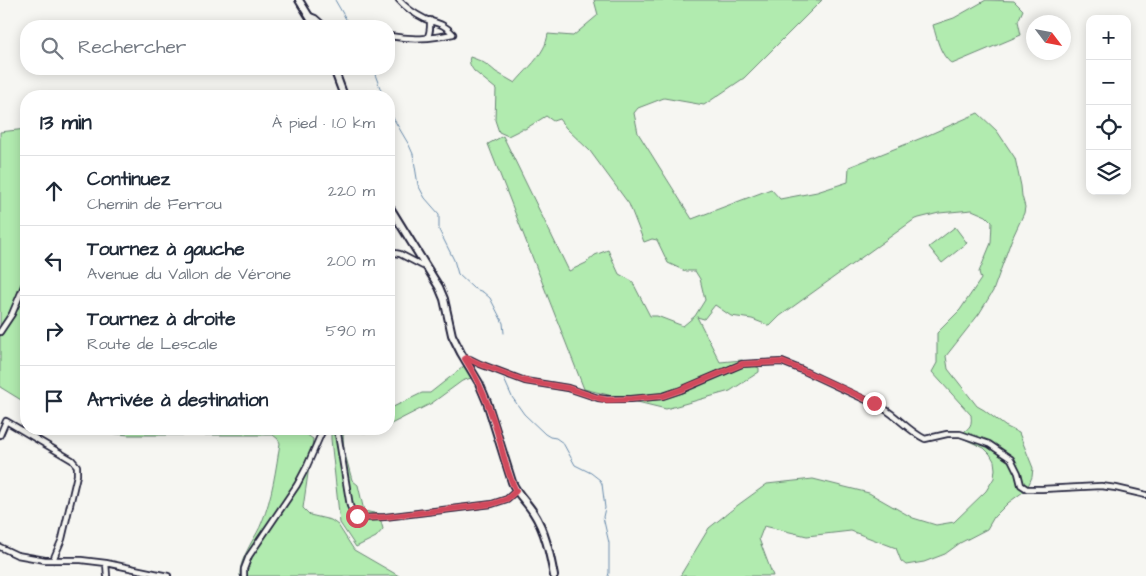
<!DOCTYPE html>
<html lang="fr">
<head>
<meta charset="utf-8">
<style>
	:root { --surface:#fff; --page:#f2f2f3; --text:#1f2937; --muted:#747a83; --line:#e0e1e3 }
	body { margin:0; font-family:"Architects Daughter",sans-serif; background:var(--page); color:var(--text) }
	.controls { position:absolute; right:15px; top:15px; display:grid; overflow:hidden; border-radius:10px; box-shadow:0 2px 12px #0003 }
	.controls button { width:45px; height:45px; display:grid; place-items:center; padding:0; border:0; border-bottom:1px solid var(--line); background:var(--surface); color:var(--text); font:25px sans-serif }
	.compass { position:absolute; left:1026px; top:15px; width:45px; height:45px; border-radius:50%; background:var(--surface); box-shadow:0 2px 12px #0003; rotate:122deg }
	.stop { position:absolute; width:15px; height:15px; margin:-11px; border:4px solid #d1495b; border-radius:50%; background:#fff }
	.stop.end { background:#d1495b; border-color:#fff; box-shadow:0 1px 5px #0008 }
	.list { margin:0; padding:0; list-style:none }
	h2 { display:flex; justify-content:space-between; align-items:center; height:65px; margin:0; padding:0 20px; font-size:21px }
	h2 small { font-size:16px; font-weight:400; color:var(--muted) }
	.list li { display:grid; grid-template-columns:32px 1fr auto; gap:15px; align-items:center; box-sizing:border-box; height:70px; padding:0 20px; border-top:1px solid var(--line) }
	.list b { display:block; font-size:19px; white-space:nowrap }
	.list p { margin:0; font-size:16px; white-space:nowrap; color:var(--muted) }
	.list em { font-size:16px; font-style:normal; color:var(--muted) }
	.icon { flex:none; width:28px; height:28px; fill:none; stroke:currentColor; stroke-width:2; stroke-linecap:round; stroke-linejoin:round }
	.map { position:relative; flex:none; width:1146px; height:576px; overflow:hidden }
	.search { position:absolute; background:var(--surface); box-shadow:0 2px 12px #0003; left:20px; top:20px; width:375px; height:55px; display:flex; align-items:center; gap:12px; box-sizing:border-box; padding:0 18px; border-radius:20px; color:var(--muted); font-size:19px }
	.panel { position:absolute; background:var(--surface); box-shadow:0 2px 12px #0003; left:20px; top:90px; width:375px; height:345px; border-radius:20px }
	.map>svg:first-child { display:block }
	.green { fill:#b1ebaf; stroke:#6a8675 }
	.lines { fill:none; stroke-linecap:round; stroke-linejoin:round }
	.stream { stroke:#688bac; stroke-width:1 }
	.minor-casing { stroke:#22223b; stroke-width:8 }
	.secondary-casing { stroke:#22223b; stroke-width:10 }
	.minor { stroke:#f6f6f2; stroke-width:4.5 }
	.secondary { stroke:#f6f6f2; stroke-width:6 }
	.route { stroke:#d1495b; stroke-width:6 }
</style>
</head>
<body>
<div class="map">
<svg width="1146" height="576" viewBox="0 0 1146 576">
	<rect width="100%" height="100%" fill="#f6f6f2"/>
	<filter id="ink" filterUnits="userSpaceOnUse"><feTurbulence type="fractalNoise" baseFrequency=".02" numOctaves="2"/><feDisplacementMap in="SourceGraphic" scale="10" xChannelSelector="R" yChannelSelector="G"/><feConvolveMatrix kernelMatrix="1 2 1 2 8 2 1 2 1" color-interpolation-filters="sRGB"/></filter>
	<g filter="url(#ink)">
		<path class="green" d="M594 0H822L744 78 704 105 664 98 638 108 634 113 638 133 692 219 771 189 780 199 817 192 848 182 849 167 924 137 978 113 997 131 1015 158 1021 186 1022 196 1025 207 1024 213 1011 241 993 291 979 314 946 356 948 369 977 406 984 410 1005 426 1019 433 1033 468 1032 477 1029 484 1023 492 1008 503 994 517 987 529 960 543 945 554 924 562 906 565 901 561 896 548 851 531 807 536 764 526 759 539 773 576H680L709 528 738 505 767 484 813 479 869 493 913 518 936 525 954 522 986 491 994 478 995 469 994 461 990 454 984 448 960 437C966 427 973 430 971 415L932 372 937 363V333L960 310 981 279 979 272 991 243 992 222 986 216 972 210 939 213 915 219 780 316 770 326 752 319 731 316 715 305 704 319 697 317 720 362 742 360 759 368V372L730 391 666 409 584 389 488 144 503 136 569 271 586 263 595 255 608 250 619 274 632 281 650 316H657L683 326 695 316 705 300 700 279 695 271H685L668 263 657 240 652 239 644 242 629 204 590 151 566 128 559 119 553 121 546 116 525 129H522L508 136 499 132 495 120 496 89 474 71C471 67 468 62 470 57 482 61 487 64 496 72 502 76 509 79 515 83 524 72 536 62 543 49 546 44 547 39 548 34L573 36 598 15Z
			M986 0 1014 1 1023 10 1018 21 1021 35 952 64C940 55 937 39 933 25L954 18Z
			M26 129V403L0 387V132Z
			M955 227 967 243 942 263 929 247Z
			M464 364 471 378 462 381 432 403 389 425V409L422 393H430L463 367Z
			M70 429H299L313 439 303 508 310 515 331 520 338 525 354 550 399 576H240C239 565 246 553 251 543 255 536 259 530 262 522 272 498 276 469 280 443L278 439 273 435H129L77 430Z
			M331 429H382L374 433 348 432 343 435 344 450 352 480 358 485 364 511 379 514 383 529 376 537 356 547 340 523 331 439Z"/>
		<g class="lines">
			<path class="stream" d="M335 0 350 26
				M373 69 383 96
				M389 111 409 145 413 154 418 185 425 198 439 214V230L454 260 458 274 473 288 483 292 490 298 503 323 504 333
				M504 379 512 397 524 414 545 434 550 437 556 438 563 443 575 465 591 473 600 480 602 484 605 508 603 517 609 543V573L608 576"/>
			<g class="minor-casing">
				<path id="minor" d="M399 0C405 7 417 15 425 19 436 23 445 24 453 34
					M310 16 315 18 324 26
					M389 36C413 40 429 39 453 34
					M427 38C431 32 430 27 430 20
					M389 252 400 254 423 266H426
					M0 332 12 314 26 281
					M465 359H470L480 364 525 381 568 388 598 398 607 399H631L663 396 681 390 742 364 782 362 802 370 883 408C898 417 909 431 925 439L947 434H960L989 444 1011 459 1018 473 1021 485 1027 489H1042L1101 486 1116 488 1146 495
					M333 429 338 434 350 506 354 514 359 518 385 517 492 504 507 499 516 491
					M0 435 6 421 72 460 77 466V475L62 539 53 560
					M0 547 17 555 45 560H81L106 563 168 576
					M106 563 107 576
					M244 576V569L249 556 297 485 307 466 321 434 323 431 329 429"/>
			</g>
			<g class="secondary-casing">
				<path id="secondary" d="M299 0 315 26
					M334 69 344 96
					M389 206 439 287 444 299 452 335 461 353 479 383 487 402 512 482C517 494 526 501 533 512 545 530 550 554 554 576"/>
			</g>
			<use href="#minor" class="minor"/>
			<use href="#secondary" class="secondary"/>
		</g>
	</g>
	<g class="lines" filter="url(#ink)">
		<path class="route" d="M357 516 362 518 385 517 492 504 507 499 516 491C508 475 504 459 500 442 492 413 482 385 465 359L467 358 480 364 525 381 568 388 598 398 607 400 631 399 663 396 680 390 742 364 782 362 802 370 874 403"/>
	</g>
</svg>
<div class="controls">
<button>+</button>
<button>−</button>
<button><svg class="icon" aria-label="locate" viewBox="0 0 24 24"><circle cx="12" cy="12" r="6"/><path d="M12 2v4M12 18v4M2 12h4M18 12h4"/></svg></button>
<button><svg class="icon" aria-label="layers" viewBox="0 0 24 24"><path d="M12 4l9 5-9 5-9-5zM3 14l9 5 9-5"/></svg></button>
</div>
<svg class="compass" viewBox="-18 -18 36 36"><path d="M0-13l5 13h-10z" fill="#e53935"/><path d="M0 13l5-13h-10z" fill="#747a83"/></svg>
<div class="stop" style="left:357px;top:516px"></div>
<div class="stop end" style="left:874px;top:403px"></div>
<div class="search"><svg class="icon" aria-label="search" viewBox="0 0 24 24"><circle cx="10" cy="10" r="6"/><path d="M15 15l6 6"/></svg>Rechercher</div>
<section class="panel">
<h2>13 min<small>À pied · 1.0 km</small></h2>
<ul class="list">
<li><svg class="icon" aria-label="ahead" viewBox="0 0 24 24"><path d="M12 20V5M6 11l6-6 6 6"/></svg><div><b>Continuez</b><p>Chemin de Ferrou</p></div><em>220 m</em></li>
<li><svg class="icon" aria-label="left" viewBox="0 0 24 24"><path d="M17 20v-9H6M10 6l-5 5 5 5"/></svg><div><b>Tournez à gauche</b><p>Avenue du Vallon de Vérone</p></div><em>200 m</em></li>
<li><svg class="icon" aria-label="right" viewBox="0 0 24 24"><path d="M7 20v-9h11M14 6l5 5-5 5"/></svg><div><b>Tournez à droite</b><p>Route de Lescale</p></div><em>590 m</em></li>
<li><svg class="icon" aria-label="arrive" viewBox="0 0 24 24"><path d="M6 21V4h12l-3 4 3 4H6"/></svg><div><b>Arrivée à destination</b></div></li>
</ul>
</section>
</div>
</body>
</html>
